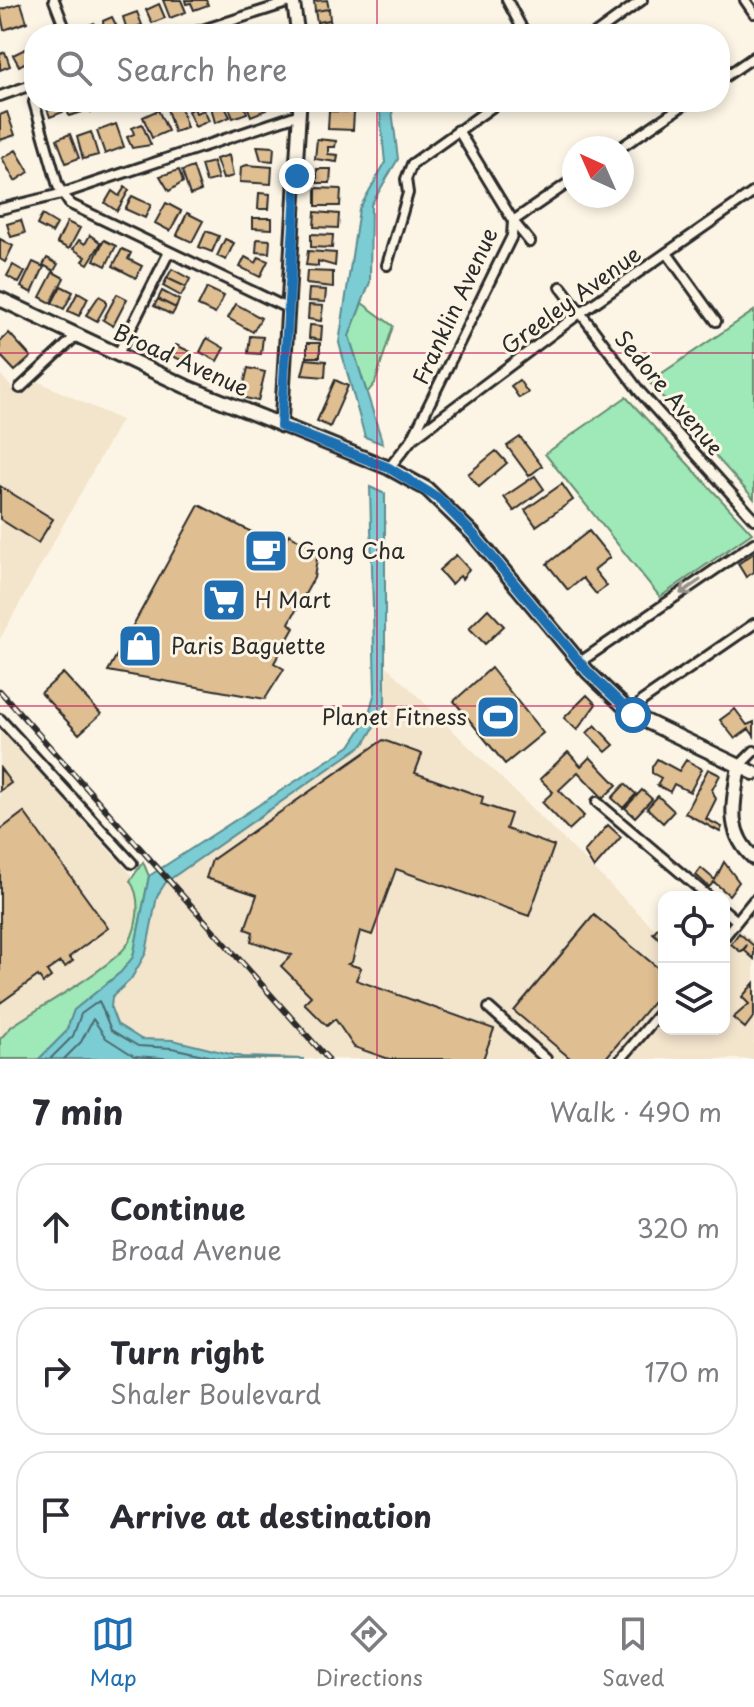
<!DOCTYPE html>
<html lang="en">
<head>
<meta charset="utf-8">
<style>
	:root { --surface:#fff; --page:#f7f7f7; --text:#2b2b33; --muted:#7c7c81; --line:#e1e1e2; --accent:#1f6fb2 }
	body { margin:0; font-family:"Playpen Sans",sans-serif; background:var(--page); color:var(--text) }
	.controls { position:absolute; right:24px; bottom:24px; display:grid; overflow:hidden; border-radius:16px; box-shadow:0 4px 12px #0003 }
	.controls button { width:72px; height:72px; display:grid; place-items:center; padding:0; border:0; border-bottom:2px solid var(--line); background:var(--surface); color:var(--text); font:40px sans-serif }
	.compass { position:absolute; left:562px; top:136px; width:72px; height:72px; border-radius:50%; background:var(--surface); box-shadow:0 4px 12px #0003; rotate:315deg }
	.stop { position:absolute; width:24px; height:24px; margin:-18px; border:6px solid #1f6fb2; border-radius:50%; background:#fff }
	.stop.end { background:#1f6fb2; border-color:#fff; box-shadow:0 2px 8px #0008 }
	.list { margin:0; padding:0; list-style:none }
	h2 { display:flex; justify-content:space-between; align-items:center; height:104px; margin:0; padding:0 32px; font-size:34px }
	h2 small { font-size:26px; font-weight:400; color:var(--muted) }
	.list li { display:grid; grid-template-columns:52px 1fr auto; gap:24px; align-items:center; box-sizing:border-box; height:128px; margin:0 16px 16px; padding:0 16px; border:2px solid var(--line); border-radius:32px }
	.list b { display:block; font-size:30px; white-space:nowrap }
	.list p { margin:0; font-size:26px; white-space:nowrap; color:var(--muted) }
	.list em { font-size:26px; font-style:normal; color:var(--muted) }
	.icon { flex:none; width:44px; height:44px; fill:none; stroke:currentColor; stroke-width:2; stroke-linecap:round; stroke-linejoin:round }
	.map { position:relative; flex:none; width:754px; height:1059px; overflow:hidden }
	.search { position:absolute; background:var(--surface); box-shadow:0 4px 12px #0003; left:24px; right:24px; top:24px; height:88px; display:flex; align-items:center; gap:20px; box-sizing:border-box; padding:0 28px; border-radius:32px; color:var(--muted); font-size:30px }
	.sheet { height:536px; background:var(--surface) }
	nav { display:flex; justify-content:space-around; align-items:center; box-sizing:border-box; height:112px; border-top:2px solid var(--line); background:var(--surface); font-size:22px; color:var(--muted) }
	nav a { display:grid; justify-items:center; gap:4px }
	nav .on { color:var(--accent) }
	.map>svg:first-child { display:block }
	.built { fill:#f3e4cc }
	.green { fill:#9fe8b7; stroke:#658a71; stroke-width:2 }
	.water { fill:#7bccd4; stroke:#5b8c90; stroke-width:2 }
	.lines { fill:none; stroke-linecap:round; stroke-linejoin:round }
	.shore { stroke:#4b6b6f; stroke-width:2 }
	.building { fill:#dfbe91; stroke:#2b2b2b; stroke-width:2 }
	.street-casing { stroke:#2b2b2b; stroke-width:14 }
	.secondary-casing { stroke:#2b2b2b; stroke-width:17 }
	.primary-casing { stroke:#2b2b2b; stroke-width:18 }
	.street { stroke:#fcf5e5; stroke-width:8 }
	.secondary { stroke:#fcf5e5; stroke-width:11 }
	.primary { stroke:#fcf5e5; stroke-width:12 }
	.rail-casing { stroke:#2b2b2b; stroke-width:6 }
	.rail { stroke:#fcf5e5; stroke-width:3; stroke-dasharray:9; stroke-linecap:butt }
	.oneway { stroke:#949088 }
	.route { stroke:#1f6fb2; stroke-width:10 }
	.grid { fill:none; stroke:#c2185b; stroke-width:2; stroke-opacity:0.55 }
	.labels { text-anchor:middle; stroke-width:6; stroke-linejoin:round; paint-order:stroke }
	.street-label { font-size:22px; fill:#2b2b2b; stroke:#fcf5e5 }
	.poi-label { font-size:22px; fill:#2b2b2b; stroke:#fcf5e5; text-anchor:start }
</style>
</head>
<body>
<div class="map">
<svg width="754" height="1059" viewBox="0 0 754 1059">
	<rect width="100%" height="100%" fill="#fcf5e5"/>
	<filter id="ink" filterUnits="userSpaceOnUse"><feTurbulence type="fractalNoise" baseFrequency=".0125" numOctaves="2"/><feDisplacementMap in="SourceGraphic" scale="16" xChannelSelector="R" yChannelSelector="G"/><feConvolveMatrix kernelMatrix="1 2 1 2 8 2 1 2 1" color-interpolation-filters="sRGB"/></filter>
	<g filter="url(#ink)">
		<path class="built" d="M0 374 18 395 35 380 121 420 0 639Z
			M387 666 664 938V1029H724V937L734 926 754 942V1059H0V729L139 883 142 906 176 873 364 744 385 709Z"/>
		<path class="green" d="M362 303 393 326 375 383 367 393 349 336Z
			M754 311V499L649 382Z
			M626 397 752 533 660 597 545 454Z
			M143 862 149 876 133 957 121 972 74 1010 66 1032 39 1059H0V1039L12 1026C45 1004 95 977 122 951 138 935 143 899 130 881Z"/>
		<path class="water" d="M379 102H391L398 159 371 205 370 282 349 336 383 444 365 437 339 343 359 209 385 163Z
			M370 487 385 494V709L364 744 166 882 157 896 146 953 131 979 112 997 111 1008 117 1024 141 1039 173 1040 242 1057 304 1059H39L66 1032 74 1010 121 972 133 957 149 876 350 746 367 720 375 692Z"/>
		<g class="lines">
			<path class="shore" d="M50 1059 73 1036 81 1014 99 1001 111 1030 138 1046 172 1048 221 1059
				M64 1059 81 1042 93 1019 106 1038 134 1056 177 1059"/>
		</g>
		<path class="building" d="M163 0H181L186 12 170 18Z
			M185 0H206L208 5 194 10 191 3 186 4Z
			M327 0 329 9 315 11 314 1Z
			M21 3 27 22 4 30 0 10Z
			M159 4 165 18 152 23 146 10Z
			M329 9 330 20 317 22 315 11Z
			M137 12 142 25 127 30 123 17Z
			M112 17 119 31 104 34 103 21Z
			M330 20 332 30 318 32 317 22Z
			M94 23 99 34H82L80 29Z
			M25 49 30 60 19 66 13 55Z
			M5 52 10 66 0 70V54Z
			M60 102 63 112 50 117 45 103Z
			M65 102H79L82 112 69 116Z
			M88 102H106L108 106 91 112Z
			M210 102 224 105 230 117 215 123Z
			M227 102H243L247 113 233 118Z
			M263 102 266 110 251 116 246 103Z
			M180 105 187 128 174 132 167 109Z
			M194 108 196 113 204 110 209 121 195 127 188 111Z
			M158 110 168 131 152 138 143 117Z
			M329 111 354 112 353 130 328 129Z
			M7 112 15 135 0 140V115Z
			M116 124 124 147 105 154 97 131Z
			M142 124 151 145 132 148 127 137 134 134 132 128Z
			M91 132 98 155 83 159 77 137Z
			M70 134 79 158 66 163 57 139Z
			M317 139 336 141 335 147H328V154L338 155 337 162 315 159Z
			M257 146 274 147 273 161 261 160Z
			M16 150 29 172 15 181 2 158Z
			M229 155 233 176 223 179 216 159Z
			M213 162 218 179 206 182 201 165Z
			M247 165 272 167 271 184 240 182 241 167Z
			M193 167 201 191 190 195 182 171Z
			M317 169H331L330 183H317Z
			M179 170 183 182 169 191 160 176Z
			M125 187 129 190 117 211 105 203 112 191 119 196Z
			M316 188 341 189 340 206H316Z
			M259 193 270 194 269 209H258Z
			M132 196 151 205 145 218 125 209Z
			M166 203 181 211 170 231 155 223Z
			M315 212 339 214 338 228 314 227Z
			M187 213 203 221 192 242 177 235Z
			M42 215 57 224 52 233 37 225Z
			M253 218H272V229L253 228Z
			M21 220 25 233 11 237 7 224Z
			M67 222 80 228 69 249 57 243Z
			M206 231 219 236 212 252 199 247Z
			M311 234 333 235 332 248 311 247Z
			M90 235 101 243 88 264 83 261 86 257 73 249 79 240 85 244Z
			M0 239 13 246 5 262 0 259Z
			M225 239 234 243 226 260 217 256Z
			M257 239 270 240 269 253 256 252Z
			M104 240 116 246 106 266 94 260Z
			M122 249 131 253 128 259 142 266 136 278 113 266Z
			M308 251 336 253 335 266 318 261V266L306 265Z
			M245 257 256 263 259 257 268 261 260 277 240 267Z
			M47 258 58 264 54 271 43 265Z
			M33 262 44 267 32 293 21 287Z
			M13 265 25 272 19 283 7 276Z
			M172 269 190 279 186 287 167 278Z
			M307 271 333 272V287L306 284Z
			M53 272 64 278 51 303 40 297Z
			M167 278 186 287 181 296 163 286Z
			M61 286 73 292 64 309 52 303Z
			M207 288 224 296 215 314 198 306Z
			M309 289 326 290 325 302 308 301Z
			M162 291 179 300 176 308 158 299Z
			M78 292 88 298 79 316 68 311Z
			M117 294 127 299 113 326 103 320Z
			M99 296 106 300V305L97 321 86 315Z
			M158 299 176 308 172 315 154 306Z
			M236 304 261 318 253 332 228 318Z
			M309 305 323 306 321 321 308 319Z
			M310 325 322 326 321 340 309 338Z
			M9 333 31 357 15 371 0 355V342Z
			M250 336 263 337 261 354 248 353Z
			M207 338 224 348 217 361 200 352Z
			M307 343H320V357H307Z
			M176 345 193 353 188 363 172 356Z
			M306 359 326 361 325 377 302 375Z
			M248 368 265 372 258 401 241 397Z
			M335 380 348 386 330 427 317 421Z
			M519 380 528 393 519 398 511 386Z
			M520 437 542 466 529 476 507 446Z
			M496 451 507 463 479 487 468 474Z
			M535 476 544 489 514 511 504 497Z
			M562 484 573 500 536 526 525 510Z
			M0 486 53 519 38 543 0 519Z
			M199 505 281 547 289 534 318 552 314 578 289 623 294 628 274 663 284 669 265 699 108 671Z
			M589 531 610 557 594 570 607 586 596 594 583 578 568 590 547 564Z
			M754 553V572L746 577 738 564Z
			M456 555 469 569 462 579 460 576 451 584 439 570Z
			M488 609 504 626 485 644 469 628Z
			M491 668 543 733 505 764 454 701Z
			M63 673 101 714 79 734 41 693Z
			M587 695 596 704 577 730 564 718Z
			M735 709 747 725 754 722V736L749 729 735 739 720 720Z
			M595 725 614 745 606 752 587 733Z
			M383 740 422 754 415 773 483 797 481 804 511 814 506 829 554 846 529 916 396 869 372 935 360 931 352 962 348 964 361 968 356 980 494 1029 483 1059H389L354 1047 335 1019 327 1026 304 1003 311 996 281 966 292 955 251 941 253 932 245 929 257 895 206 878 212 860Z
			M568 752 581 766 590 757 617 785 603 798 578 772 559 790 584 816 569 830 542 802 553 792 540 779Z
			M657 759 679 771 686 760 702 769 690 792 674 784 670 792 657 785 661 778 652 773V767Z
			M0 768 11 783 0 791Z
			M708 769 720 775 712 790 716 799 706 819 722 827 720 832 685 813Z
			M625 784 636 794 623 808 612 798Z
			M642 790 652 799 635 817 625 808Z
			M658 796 674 811 663 823 647 808Z
			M24 812 108 928 69 957 73 961 65 967 60 962 47 971 51 977 43 983 38 976 0 1003V830Z
			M608 825 621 837 594 868 584 852Z
			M724 862 739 882 729 895 714 882 709 887 696 875 701 868 715 880Z
			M594 915 664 973V989L605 1059H571L514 1011Z
			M664 921V943L653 933Z
			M739 933 754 946V959L744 950 747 945 741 952 731 944Z
			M754 983V1016L745 1028 733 1018 749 1004 742 997Z"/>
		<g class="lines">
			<g class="street-casing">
				<path id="street" d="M54 0 67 34
					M507 0 525 34
					M745 0 754 13
					M190 34 293 1
					M595 34 642 0
					M720 80 754 57
					M0 96 34 84
					M34 102 58 186 70 204 287 308
					M458 130 513 221 530 242
					M620 148 688 102
					M0 209 61 194 300 114
					M667 253 716 321
					M387 265 408 193 406 179 412 164 499 102
					M561 287 640 392 754 519
					M118 354 169 252
					M20 388 76 336
					M412 439 580 313 754 192
					M389 468 412 439 512 236 513 221 574 179
					M580 662 754 543
					M633 715 642 701 754 624
					M0 719 132 863
					M739 766 754 751
					M597 802 709 897
					M724 910 737 921
					M724 937 754 900
					M489 1008 546 1059
					M621 1059 664 1008"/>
			</g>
			<g class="secondary-casing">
				<path id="secondary" d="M293 0 298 34
					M281 426 300 102"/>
			</g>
			<g class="primary-casing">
				<path id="primary" d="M0 299 187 387 389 468 427 489 474 535 588 672 633 715 754 773
					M739 766C734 801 724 831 754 858"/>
			</g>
			<use href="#street" class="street"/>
			<use href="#secondary" class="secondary"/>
			<use href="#primary" class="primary"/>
			<g class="rail-casing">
				<path id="rail" d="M0 691 328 1059"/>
			</g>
			<use href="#rail" class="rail"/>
		</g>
		<defs><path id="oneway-shaft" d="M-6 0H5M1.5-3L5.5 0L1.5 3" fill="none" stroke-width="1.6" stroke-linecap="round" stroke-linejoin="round" transform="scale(2)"/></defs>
		<use class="oneway" href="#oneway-shaft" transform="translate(690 587) rotate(146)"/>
	</g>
	<g class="lines" filter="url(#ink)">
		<path class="route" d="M297 176 281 426 389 468 438 498 474 535 588 672 633 715"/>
	</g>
	<path class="grid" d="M377 0V34M377 102V1059M0 353H754M0 706H754"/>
	<defs>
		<g id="cafe-square" transform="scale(2.3)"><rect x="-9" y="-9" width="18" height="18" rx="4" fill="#1f6fb2" stroke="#fcf5e5"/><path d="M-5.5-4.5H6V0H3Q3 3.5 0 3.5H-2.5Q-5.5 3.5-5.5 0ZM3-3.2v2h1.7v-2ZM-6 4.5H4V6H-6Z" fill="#fff"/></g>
		<g id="supermarket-square" transform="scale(2.3)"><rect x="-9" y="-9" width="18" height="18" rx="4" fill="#1f6fb2" stroke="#fcf5e5"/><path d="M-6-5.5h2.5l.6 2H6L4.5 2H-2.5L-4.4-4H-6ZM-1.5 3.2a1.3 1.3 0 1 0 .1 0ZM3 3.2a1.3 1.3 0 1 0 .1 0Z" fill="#fff"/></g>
		<g id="shop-square" transform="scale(2.3)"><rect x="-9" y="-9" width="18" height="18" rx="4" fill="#1f6fb2" stroke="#fcf5e5"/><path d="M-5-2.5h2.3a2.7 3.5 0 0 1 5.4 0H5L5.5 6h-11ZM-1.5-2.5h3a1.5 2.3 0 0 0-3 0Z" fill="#fff"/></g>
		<g id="stadium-square" transform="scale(2.3)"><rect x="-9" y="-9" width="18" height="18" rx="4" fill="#1f6fb2" stroke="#fcf5e5"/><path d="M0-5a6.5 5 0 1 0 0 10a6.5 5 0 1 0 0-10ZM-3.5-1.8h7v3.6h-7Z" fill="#fff"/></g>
	</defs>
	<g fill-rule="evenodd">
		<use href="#cafe-square" x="266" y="551"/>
		<use href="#supermarket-square" x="224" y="600"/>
		<use href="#shop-square" x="140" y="646"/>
		<use href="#stadium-square" x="498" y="717"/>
	</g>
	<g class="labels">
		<g class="street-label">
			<text transform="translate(571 300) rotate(-36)" y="8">Greeley Avenue</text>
			<text transform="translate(455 306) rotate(-65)" y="8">Franklin Avenue</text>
			<text transform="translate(181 360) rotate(24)" y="8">Broad Avenue</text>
			<text transform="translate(669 393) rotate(50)" y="8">Sedore Avenue</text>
		</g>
		<g class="poi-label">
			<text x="297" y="559">Gong Cha</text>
			<text x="255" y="608">H Mart</text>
			<text x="171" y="654">Paris Baguette</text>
			<text x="467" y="725" text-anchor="end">Planet Fitness</text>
		</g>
	</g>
</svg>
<div class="controls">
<button><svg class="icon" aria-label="locate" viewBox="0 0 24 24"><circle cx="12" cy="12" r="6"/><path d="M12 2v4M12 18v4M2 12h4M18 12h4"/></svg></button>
<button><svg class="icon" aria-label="layers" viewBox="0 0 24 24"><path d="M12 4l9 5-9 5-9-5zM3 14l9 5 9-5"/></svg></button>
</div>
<svg class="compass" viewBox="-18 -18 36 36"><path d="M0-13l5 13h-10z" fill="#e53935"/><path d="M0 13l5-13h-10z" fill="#7c7c81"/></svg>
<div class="stop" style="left:633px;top:715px"></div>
<div class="stop end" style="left:297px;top:176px"></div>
<div class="search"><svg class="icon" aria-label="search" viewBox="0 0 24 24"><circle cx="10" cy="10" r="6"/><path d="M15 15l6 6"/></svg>Search here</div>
</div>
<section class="sheet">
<h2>7 min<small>Walk · 490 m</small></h2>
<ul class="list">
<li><svg class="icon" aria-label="ahead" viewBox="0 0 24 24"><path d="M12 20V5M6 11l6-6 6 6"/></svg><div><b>Continue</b><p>Broad Avenue</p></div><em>320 m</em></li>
<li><svg class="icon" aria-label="right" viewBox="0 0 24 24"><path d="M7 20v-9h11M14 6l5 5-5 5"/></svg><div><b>Turn right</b><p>Shaler Boulevard</p></div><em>170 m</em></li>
<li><svg class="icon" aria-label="arrive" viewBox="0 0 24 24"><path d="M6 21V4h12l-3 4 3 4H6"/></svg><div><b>Arrive at destination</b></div></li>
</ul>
</section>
<nav>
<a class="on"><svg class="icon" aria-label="map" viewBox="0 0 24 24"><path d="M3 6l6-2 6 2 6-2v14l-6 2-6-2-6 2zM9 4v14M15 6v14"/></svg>Map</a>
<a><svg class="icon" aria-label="directions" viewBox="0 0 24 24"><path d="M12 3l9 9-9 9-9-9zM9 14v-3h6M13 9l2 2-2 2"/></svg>Directions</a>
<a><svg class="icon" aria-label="saved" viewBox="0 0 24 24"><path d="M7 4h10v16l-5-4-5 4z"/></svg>Saved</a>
</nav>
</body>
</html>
